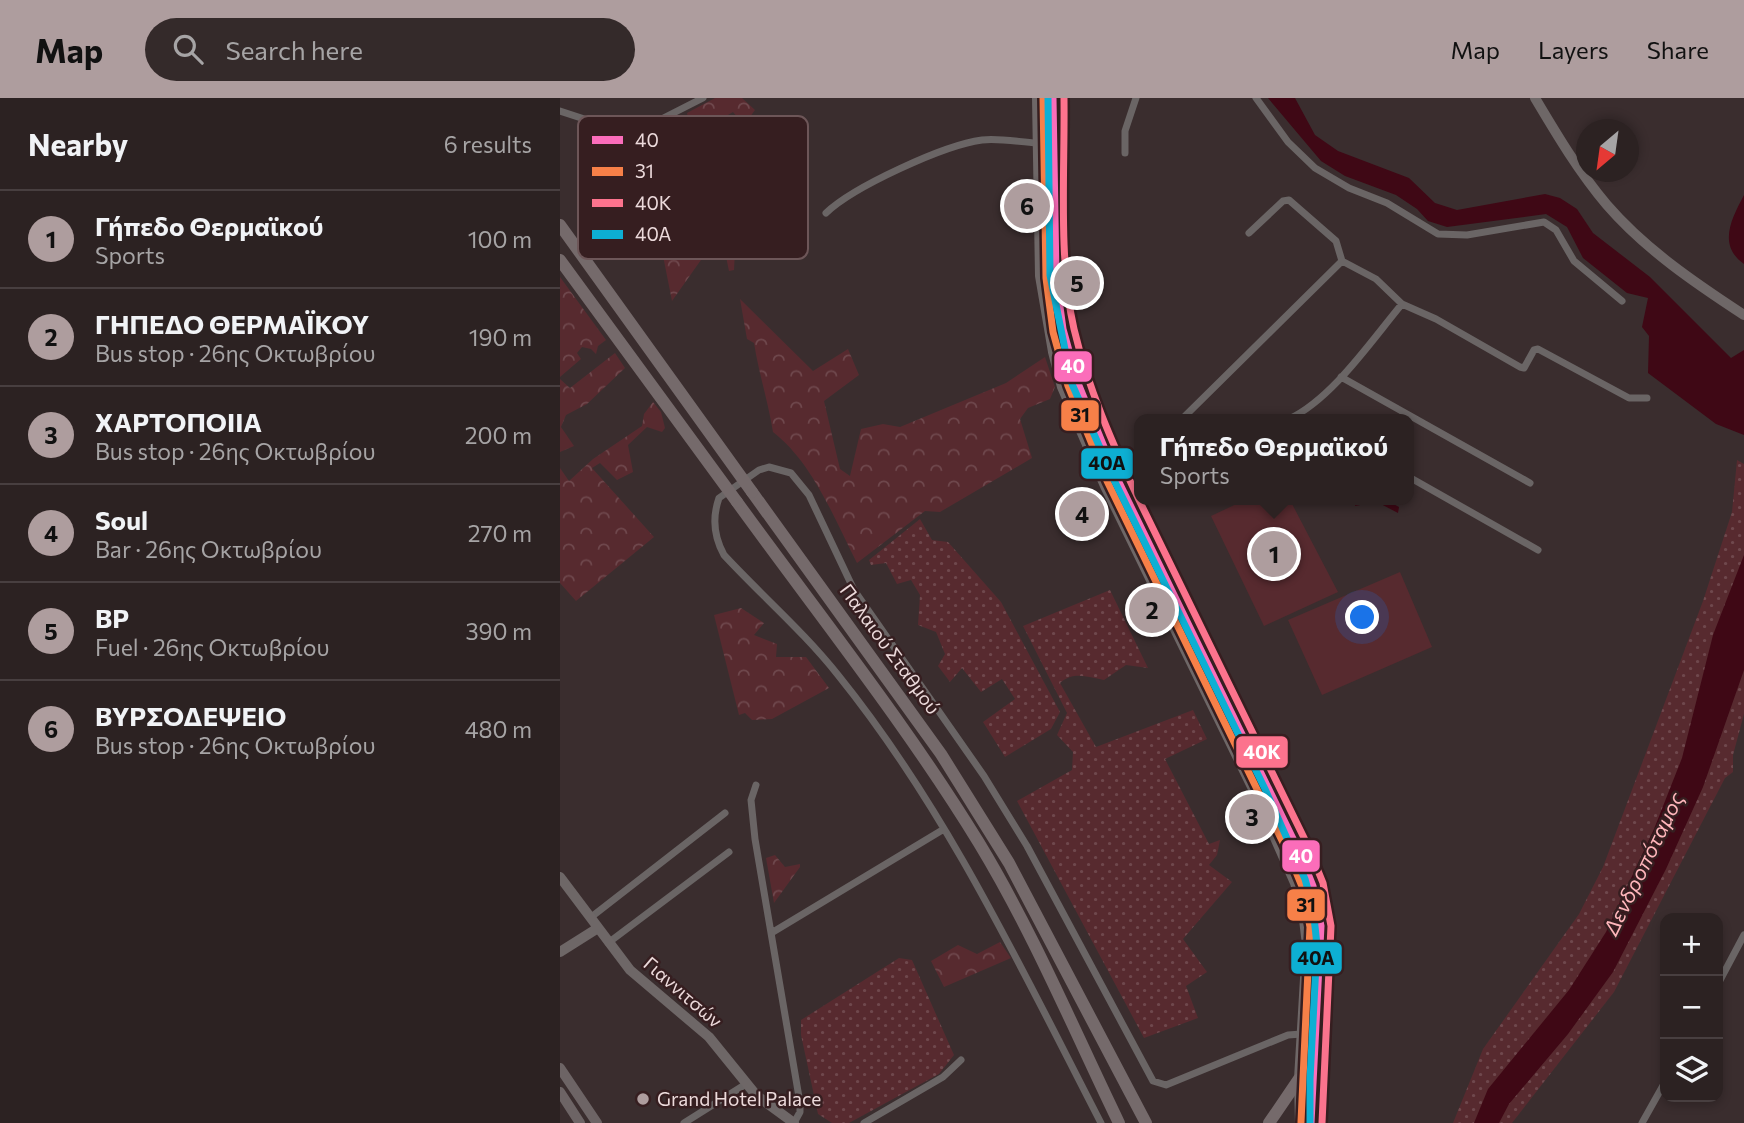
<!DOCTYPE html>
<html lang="en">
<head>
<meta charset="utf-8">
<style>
	:root { --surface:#2c2222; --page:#342a2a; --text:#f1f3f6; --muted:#a6a4a5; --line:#483f40; --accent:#ae9d9e }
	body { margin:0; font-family:Commissioner,sans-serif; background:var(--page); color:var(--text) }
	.controls { position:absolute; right:21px; bottom:21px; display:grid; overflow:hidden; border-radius:14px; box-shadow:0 4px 10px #0003 }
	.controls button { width:63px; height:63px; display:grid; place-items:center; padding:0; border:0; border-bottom:2px solid var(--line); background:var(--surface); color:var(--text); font:35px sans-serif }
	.compass { position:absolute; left:1016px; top:21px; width:63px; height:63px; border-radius:50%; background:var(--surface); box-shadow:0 4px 10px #0003; rotate:209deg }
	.you { position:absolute; left:803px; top:520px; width:24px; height:24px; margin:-18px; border:5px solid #fff; border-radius:50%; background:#1a73e8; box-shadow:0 0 0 10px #1a73e833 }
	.badge { display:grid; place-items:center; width:46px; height:46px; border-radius:50%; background:var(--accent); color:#111; font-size:23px; font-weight:700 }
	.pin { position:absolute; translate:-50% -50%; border:4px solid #fff; box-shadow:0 2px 7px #0006 }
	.popup { position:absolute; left:574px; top:316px; width:280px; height:91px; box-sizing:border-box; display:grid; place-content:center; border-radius:14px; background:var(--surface); filter:drop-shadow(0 2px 5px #0005); font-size:23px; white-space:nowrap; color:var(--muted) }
	.popup b { font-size:26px; color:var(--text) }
	.popup::after { content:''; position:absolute; left:50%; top:100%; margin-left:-14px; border:14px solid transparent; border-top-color:var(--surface) }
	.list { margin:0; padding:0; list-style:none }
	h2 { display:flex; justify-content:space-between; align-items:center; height:91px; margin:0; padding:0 28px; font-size:30px }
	h2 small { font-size:23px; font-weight:400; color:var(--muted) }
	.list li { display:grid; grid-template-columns:46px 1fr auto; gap:21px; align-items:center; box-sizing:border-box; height:98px; padding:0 28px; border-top:2px solid var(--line) }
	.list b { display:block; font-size:26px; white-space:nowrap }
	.list p { margin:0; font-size:23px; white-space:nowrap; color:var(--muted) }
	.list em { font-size:23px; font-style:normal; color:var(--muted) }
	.icon { flex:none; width:38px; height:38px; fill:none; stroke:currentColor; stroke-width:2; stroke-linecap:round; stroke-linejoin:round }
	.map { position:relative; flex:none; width:1184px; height:1025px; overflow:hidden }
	header { display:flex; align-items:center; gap:42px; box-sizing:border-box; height:98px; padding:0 35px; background:var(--accent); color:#111 }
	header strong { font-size:33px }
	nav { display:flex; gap:38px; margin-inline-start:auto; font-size:24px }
	.search { width:490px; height:63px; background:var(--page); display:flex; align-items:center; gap:18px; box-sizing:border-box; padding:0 24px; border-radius:38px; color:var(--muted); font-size:26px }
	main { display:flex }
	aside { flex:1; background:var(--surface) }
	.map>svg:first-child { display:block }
	.grass { fill:url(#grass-dots) }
	.forest { fill:url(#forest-crowns) }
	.garden { fill:#572a2f }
	.water { fill:#3f0815 }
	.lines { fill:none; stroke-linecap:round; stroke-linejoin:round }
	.street { stroke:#6a6565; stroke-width:7 }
	.secondary { stroke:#6e6767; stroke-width:10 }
	.primary { stroke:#6d6465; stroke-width:10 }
	.highway { stroke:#756a6b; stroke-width:12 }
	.highway-bridge { stroke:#756a6b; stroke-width:12 }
	.bus-1-casing { stroke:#361e20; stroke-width:12 }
	.bus-2-casing { stroke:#361e20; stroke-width:12 }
	.bus-3-casing { stroke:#361e20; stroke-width:12 }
	.bus-4-casing { stroke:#361e20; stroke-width:12 }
	.bus-1 { stroke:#fb6dba; stroke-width:7 }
	.bus-2 { stroke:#f78048; stroke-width:7 }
	.bus-3 { stroke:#fc738d; stroke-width:7 }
	.bus-4 { stroke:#0dafd3; stroke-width:7 }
	.poi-dot { fill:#ae9d9e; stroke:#361e20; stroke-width:2.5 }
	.labels { text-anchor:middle; stroke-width:5; stroke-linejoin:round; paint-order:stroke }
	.street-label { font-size:19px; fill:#ecdadb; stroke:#361e20 }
	.poi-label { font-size:19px; fill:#ecdadb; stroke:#361e20; text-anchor:start }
	.water-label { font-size:21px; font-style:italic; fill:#ffb6bb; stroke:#361e20 }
	.key { fill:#361e20; stroke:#6d5658; stroke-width:2 }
	.key-label { font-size:19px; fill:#ecdadb }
	.line-badge { stroke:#361e20; stroke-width:2.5 }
	.badge-label { font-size:19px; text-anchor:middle; font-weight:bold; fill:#fff }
	.pale-badge-label { font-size:19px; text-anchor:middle; font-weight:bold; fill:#111 }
</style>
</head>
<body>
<header>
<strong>Map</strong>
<div class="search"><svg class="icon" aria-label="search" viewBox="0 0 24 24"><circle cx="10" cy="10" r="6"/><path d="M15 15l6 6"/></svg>Search here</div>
<nav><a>Map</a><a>Layers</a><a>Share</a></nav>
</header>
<main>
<aside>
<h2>Nearby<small>6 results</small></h2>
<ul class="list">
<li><span class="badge">1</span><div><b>Γήπεδο Θερμαϊκού</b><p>Sports</p></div><em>100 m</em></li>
<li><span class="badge">2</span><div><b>ΓΗΠΕΔΟ ΘΕΡΜΑΪΚΟΥ</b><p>Bus stop · 26ης Οκτωβρίου</p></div><em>190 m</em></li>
<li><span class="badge">3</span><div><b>ΧΑΡΤΟΠΟΙΙΑ</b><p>Bus stop · 26ης Οκτωβρίου</p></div><em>200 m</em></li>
<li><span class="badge">4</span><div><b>Soul</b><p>Bar · 26ης Οκτωβρίου</p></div><em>270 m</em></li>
<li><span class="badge">5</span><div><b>BP</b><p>Fuel · 26ης Οκτωβρίου</p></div><em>390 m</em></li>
<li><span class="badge">6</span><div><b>ΒΥΡΣΟΔΕΨΕΙΟ</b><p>Bus stop · 26ης Οκτωβρίου</p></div><em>480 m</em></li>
</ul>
</aside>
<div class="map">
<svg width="1184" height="1025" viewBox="0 0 1184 1025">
	<defs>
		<pattern id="grass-dots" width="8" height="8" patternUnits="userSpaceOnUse" patternTransform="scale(1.75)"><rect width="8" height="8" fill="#572a2f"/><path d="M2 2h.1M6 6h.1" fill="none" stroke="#6f484d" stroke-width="1.8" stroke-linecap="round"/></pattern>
		<pattern id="forest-crowns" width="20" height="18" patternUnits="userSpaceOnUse" patternTransform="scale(1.75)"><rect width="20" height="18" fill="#572a2f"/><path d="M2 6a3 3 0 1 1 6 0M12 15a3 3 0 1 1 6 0" fill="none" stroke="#6f484d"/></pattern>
	</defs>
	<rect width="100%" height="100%" fill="#3a2d2e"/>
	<path class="grass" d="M1177 362 1184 366V616L1173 657V674L1165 680 1054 894 952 1025H893L923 951 1019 816 1043 769 1143 503 1172 414Z
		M360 421 372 442 388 444 441 504 500 614 491 631 445 659 423 624 455 601 442 581 421 594 402 570 390 584 378 568 385 556 376 534 358 527 360 497 351 482 337 486 326 465 311 467 309 462Z
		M550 492 588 570 566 567 544 582C527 579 514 573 500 585L536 649 633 612 647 641 605 661 649 746 660 742 657 757 649 767 672 784 623 841 647 874 626 888 638 920 584 940 457 703 512 672 513 654 497 637 507 615 463 528Z
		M339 860 352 862 394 957 379 976 289 1025H272L258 1016 241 937V922Z"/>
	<path class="forest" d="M155 0H182L195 12 184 27 173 14 156 24 164 38 155 50 164 70 180 66 194 87 183 98 176 119 191 112 192 105 202 100 204 107 195 117 192 129 216 124 219 132 175 152 174 172 169 173 145 56 136 54 127 15Z
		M116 22 127 39 116 51 148 152 112 203 79 37Z
		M0 179 46 242 38 248 36 256 31 251 22 249 17 255 21 261 0 279Z
		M180 201 253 273 288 251 299 277 264 303 280 371 290 378 301 331 323 326 340 329 446 285 485 259 495 289 490 301 468 310 460 321 472 360 380 414 365 413 297 465C275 422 253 365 213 334 208 303 199 276 194 245L187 241Z
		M55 255 65 270 27 306 6 317 1 329 14 348 0 354V281L10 290Z
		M93 304 101 314 105 330 102 334 87 329 68 347 73 374 57 382 40 365 32 370 94 439 16 503 0 485V370L9 383 33 361 82 328 84 316Z
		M181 510 204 525 194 537 217 546 216 559H246L269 590 212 621 192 622 185 615 179 617 154 517Z
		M215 757 225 769 240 766V769L214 805 206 760Z
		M440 844 451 860 384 889 371 863 398 847 417 856Z"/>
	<path class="garden" d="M685 402H730L778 494 704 528 651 418Z
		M840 474 872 549 762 597 728 522Z"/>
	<path class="water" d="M708 0H735L755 37 778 53 849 80 875 105 897 112 985 96 1000 100 1017 111 1033 135 1090 179 1171 260 1184 252V337L1156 326 1088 275 1089 238 1082 229 1088 200 1067 195 1023 160 1007 129 986 116 887 129 868 123 857 111 836 97 785 78 761 63Z
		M1184 97V166C1157 147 1172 120 1184 97Z
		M796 402H826L839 409 838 415 817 404 795 408Z
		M1184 457V572L1143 689 1106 771 1053 874 1008 936 949 1006 939 1025H914L928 991 1009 892 1046 834 1094 731 1122 660 1153 537Z"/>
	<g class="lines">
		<path class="street" d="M696 0 728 44 755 70 789 90 827 105 878 136 907 137 984 124 996 132 1014 163 1062 203
			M0 13 64 34H76L143 0
			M565 55V33L576 0
			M266 115C293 89 384 47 422 42 439 40 459 44 477 45
			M689 135 723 103 729 102 776 143 782 163 816 181 842 206 876 221 960 269 964 270 974 252 978 251 1069 300H1087
			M781 279 970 385
			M622 321 782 163
			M729 321C772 301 811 243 842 206
			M849 379 978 452
			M545 388 579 359
			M567 397 579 391
			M196 687 191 702 195 741 240 1005V1014L234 1025
			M30 820 165 715
			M213 834 384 731
			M48 845 169 754
			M1158 886 1184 837
			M124 1025 186 986
			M304 1025 383 979 401 962
			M541 1025C462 872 387 712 278 577 244 534 202 498 164 457 154 439 152 420 159 400L199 372 209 369 231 375 249 397 294 492 424 678 467 748 593 983 606 987 728 937 755 935
			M1082 1025 1105 984"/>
		<path class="secondary" d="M477 0 480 178 493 254 502 289 545 388 695 695 735 785 743 813 747 847 739 981 740 1025
			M493 0 496 179 503 231 518 285 556 378 739 753 753 788 761 828 751 1025
			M975 0C997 37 1019 74 1047 107 1085 151 1135 185 1184 217
			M0 779 70 872 149 939 196 997 234 1025
			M0 854 38 830"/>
		<path class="primary" d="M0 970 37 1025
			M0 994 20 1025"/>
		<path class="highway" d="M192 394 381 656 449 765 586 1025
			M177 404C259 517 346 626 419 745 473 834 514 932 559 1025
			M709 1025 739 981"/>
		<path class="highway-bridge" d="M0 127 192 394
			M0 162 177 404"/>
		<g class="bus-1-casing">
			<path id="bus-1" d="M493 0 496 179 503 231 518 285 556 378 739 753 753 788 761 828 751 1025"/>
		</g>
		<g class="bus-2-casing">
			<path id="bus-2" d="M483 0 486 180 493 234 508 288 547 383 729 757 743 791 750 829 741 1024"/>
		</g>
		<g class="bus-3-casing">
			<path id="bus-3" d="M504 0C505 72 498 162 514 231 528 290 553 347 579 402
				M579 402 748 748 763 785 771 828 762 1025"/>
		</g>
		<g class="bus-4-casing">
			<path id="bus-4" d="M488 0 490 177 512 286 555 384 705 691 745 781 753 810 757 847 750 981V1025"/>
		</g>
		<use href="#bus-1" class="bus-1"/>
		<use href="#bus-2" class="bus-2"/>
		<use href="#bus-3" class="bus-3"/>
		<use href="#bus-4" class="bus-4"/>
	</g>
	<circle class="poi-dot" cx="83" cy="1001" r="7"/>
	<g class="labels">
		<g class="street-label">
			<text transform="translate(330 551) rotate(54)" y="7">Παλαιού Σταθμού</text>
			<text transform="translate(123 894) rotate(41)" y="7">Γιαννιτσών</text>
		</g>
		<g class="poi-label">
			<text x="97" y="1008">Grand Hotel Palace</text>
		</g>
		<g class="water-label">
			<text transform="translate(1084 766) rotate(-64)" y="7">Δενδροπόταμος</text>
		</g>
	</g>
	<rect x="18" y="18" width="230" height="143" rx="10" class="key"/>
	<rect x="32" y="38" width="31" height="8" fill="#fb6dba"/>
	<rect x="32" y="69" width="31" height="9" fill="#f78048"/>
	<rect x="32" y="101" width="31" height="8" fill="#fc738d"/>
	<rect x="32" y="132" width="31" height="9" fill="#0dafd3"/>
	<g class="key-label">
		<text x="75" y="49">40</text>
		<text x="75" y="80">31</text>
		<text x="75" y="112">40Κ</text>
		<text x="75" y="143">40Α</text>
	</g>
	<g class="line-badge">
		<rect x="493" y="252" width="40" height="33" rx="7" fill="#fb6dba"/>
		<rect x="500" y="301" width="40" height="33" rx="7" fill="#f78048"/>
		<rect x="520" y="349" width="54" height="33" rx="7" fill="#0dafd3"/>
		<rect x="675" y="637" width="54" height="34" rx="7" fill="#fc738d"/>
		<rect x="721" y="741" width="40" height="34" rx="7" fill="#fb6dba"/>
		<rect x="726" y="790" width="40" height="34" rx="7" fill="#f78048"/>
		<rect x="730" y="843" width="53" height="34" rx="7" fill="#0dafd3"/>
	</g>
	<g class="badge-label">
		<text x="513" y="275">40</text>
		<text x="702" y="661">40Κ</text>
		<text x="741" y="765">40</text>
	</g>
	<g class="pale-badge-label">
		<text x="520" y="324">31</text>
		<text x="547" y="372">40Α</text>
		<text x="746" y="814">31</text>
		<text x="756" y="867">40Α</text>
	</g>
</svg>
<div class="controls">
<button>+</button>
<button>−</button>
<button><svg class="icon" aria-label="layers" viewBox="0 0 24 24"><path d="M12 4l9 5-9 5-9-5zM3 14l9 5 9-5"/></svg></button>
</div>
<svg class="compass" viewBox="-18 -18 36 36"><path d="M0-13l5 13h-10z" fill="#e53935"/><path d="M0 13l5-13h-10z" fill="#a6a4a5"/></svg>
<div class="you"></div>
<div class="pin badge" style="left:714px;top:456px">1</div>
<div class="popup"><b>Γήπεδο Θερμαϊκού</b>Sports</div>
<div class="pin badge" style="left:592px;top:512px">2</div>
<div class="pin badge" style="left:692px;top:719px">3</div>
<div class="pin badge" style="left:522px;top:416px">4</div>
<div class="pin badge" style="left:517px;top:185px">5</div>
<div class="pin badge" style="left:467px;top:108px">6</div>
</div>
</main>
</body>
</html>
